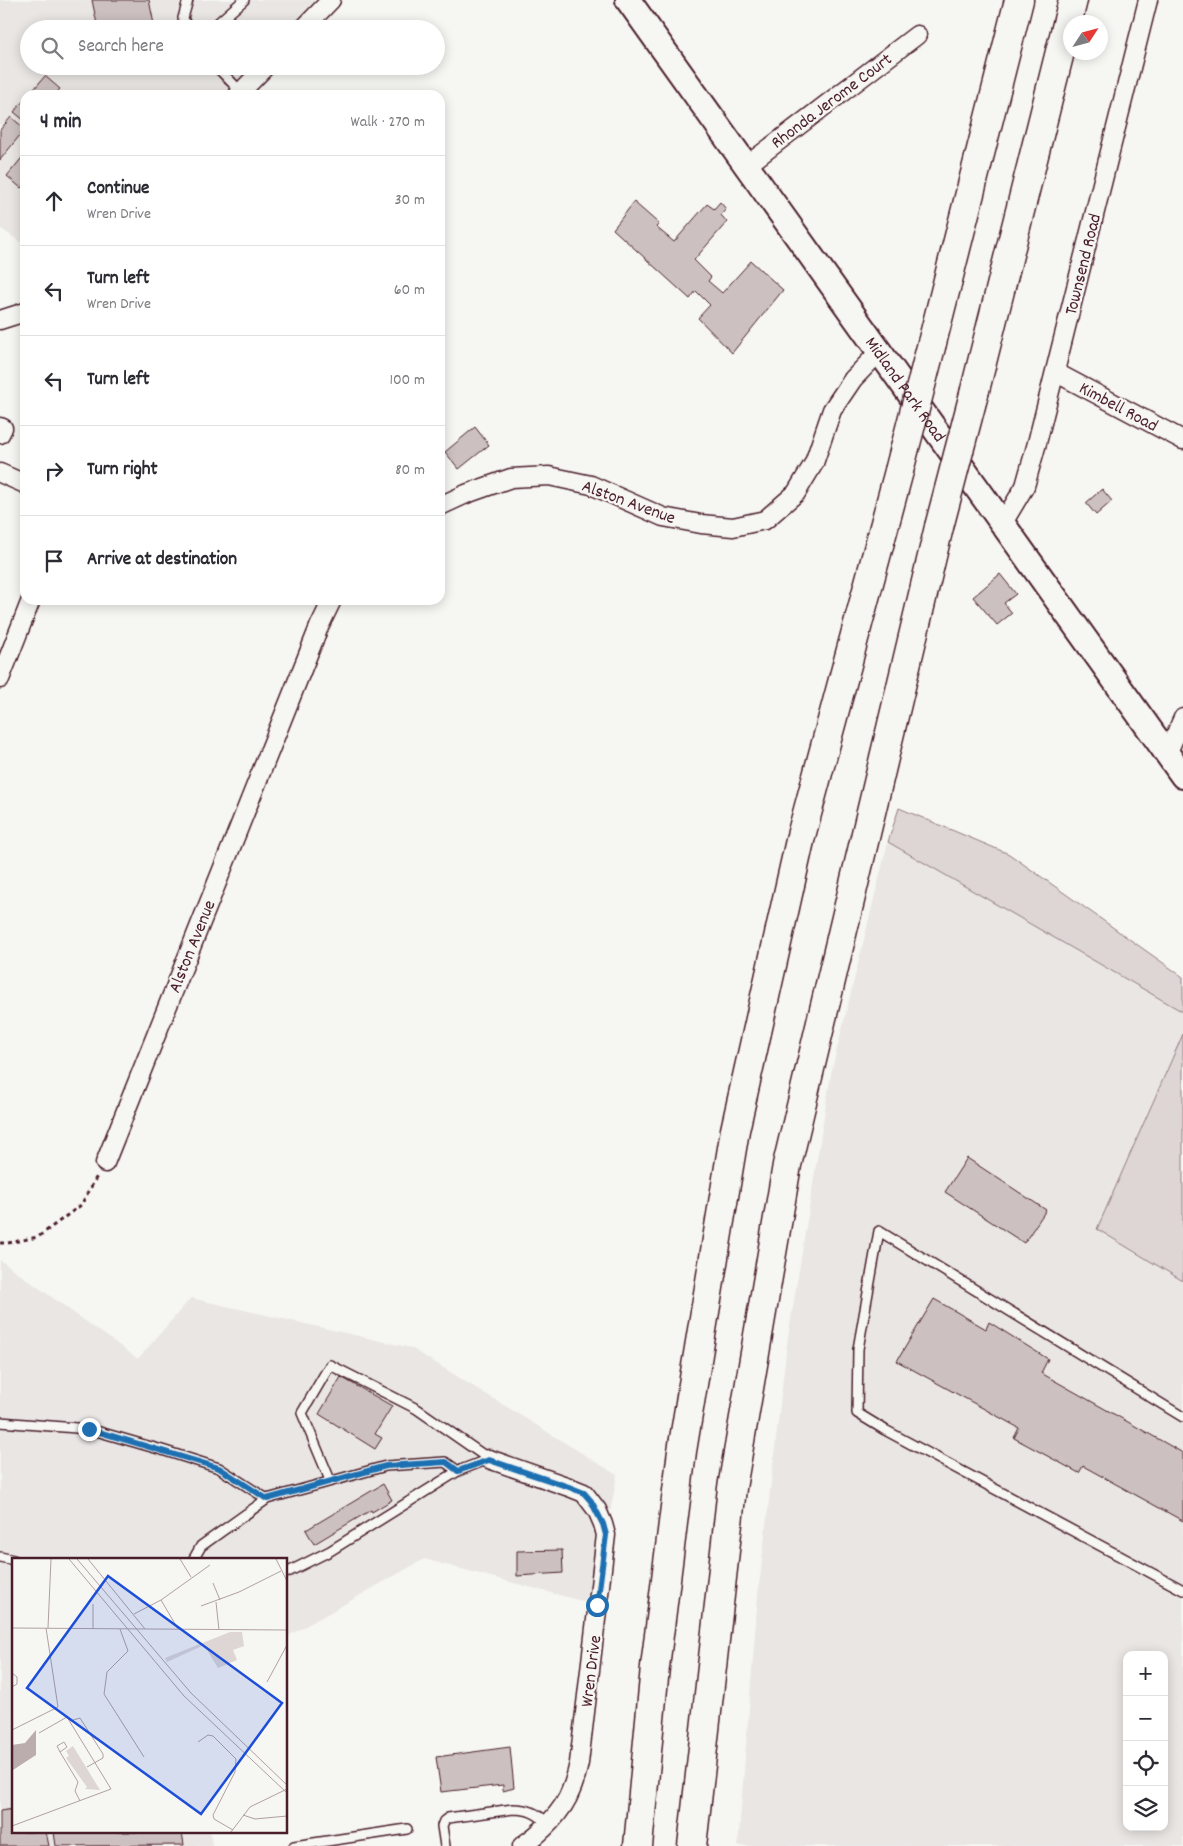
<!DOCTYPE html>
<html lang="en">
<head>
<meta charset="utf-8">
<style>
	:root { --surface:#fff; --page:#f2f2f3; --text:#2b2b33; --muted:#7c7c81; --line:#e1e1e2 }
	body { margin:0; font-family:Dekko,sans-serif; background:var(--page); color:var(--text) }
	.controls { position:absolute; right:15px; bottom:15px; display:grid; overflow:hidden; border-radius:10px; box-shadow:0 2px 12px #0003 }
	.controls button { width:45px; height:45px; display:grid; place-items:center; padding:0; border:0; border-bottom:1px solid var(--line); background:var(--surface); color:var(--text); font:25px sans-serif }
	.compass { position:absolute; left:1063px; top:15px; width:45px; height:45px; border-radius:50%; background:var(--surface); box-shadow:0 2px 12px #0003; rotate:54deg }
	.stop { position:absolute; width:15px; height:15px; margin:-11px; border:4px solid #1f6fb2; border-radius:50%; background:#fff }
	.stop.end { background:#1f6fb2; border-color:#fff; box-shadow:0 1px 5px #0008 }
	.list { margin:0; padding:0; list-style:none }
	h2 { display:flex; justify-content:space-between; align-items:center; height:65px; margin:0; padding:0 20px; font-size:21px }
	h2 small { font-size:16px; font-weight:400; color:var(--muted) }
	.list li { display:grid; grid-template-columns:32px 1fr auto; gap:15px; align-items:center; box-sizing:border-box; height:90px; padding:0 20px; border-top:1px solid var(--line) }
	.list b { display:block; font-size:19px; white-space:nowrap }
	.list p { margin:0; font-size:16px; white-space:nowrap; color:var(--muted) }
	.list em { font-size:16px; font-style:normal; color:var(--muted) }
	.icon { flex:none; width:28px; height:28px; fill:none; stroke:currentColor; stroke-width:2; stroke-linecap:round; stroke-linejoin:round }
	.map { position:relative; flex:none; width:1183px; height:1846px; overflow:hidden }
	.search { position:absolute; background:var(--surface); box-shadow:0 2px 12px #0003; left:20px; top:20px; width:425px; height:55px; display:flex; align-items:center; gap:12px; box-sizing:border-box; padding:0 18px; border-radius:28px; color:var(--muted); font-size:19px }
	.panel { position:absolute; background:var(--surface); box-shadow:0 2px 12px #0003; left:20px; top:90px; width:425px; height:515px; border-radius:15px }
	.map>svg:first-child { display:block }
	.built { fill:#e9e6e3; fill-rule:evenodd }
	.green { fill:#ddd6d5; stroke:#947a80 }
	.building { fill:#ccc1c0; stroke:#4a1f2b }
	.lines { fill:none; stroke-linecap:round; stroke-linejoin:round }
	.lane-casing { stroke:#4a1f2b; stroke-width:12 }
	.street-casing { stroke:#4a1f2b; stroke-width:21 }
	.secondary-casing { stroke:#4a1f2b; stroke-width:28 }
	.highway-casing { stroke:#4a1f2b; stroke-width:31 }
	.path { stroke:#4a1f2b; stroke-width:3; stroke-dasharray:4 4; stroke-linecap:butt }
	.lane { stroke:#f6f6f2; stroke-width:9 }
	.street { stroke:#f6f6f2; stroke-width:18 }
	.secondary { stroke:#f6f6f2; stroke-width:24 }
	.highway { stroke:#f6f6f2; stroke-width:28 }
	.highway-bridge-casing { stroke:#4a1f2b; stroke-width:31; stroke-linecap:butt }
	.highway-bridge { stroke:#f6f6f2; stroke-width:28 }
	.route { stroke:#1f6fb2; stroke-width:6 }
	.labels { text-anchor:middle; stroke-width:4.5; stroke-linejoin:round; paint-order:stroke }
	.street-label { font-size:18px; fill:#4a1f2b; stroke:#f6f6f2 }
	.inset-road { fill:none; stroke:#b1a0a2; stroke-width:1 }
	.view { fill:#1d4ed8; fill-opacity:0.15; stroke:#1d4ed8; stroke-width:2.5 }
	.inset-edge { fill:none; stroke:#4a1f2b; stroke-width:2.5 }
</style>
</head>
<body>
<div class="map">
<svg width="1183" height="1846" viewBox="0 0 1183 1846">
	<rect width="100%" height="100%" fill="#f6f6f2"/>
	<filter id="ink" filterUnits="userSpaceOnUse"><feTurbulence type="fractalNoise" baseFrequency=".02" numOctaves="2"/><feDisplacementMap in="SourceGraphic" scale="10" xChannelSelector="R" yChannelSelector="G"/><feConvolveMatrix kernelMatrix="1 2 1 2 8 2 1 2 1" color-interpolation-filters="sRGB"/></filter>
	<g filter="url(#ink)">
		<path class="built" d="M0 0H331L303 29H29V66H266L238 95H25V245L0 228Z
			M888 842 1183 1012V1034L1097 1229 1183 1281V1846H738L758 1596 787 1344 831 1074ZM1127 1655H1164V1827H1127Z
			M0 1260 138 1359 191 1298 411 1348 617 1475 606 1535 597 1605 424 1559 286 1637V1560H14V1832H210L212 1846H0Z"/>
		<path class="green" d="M899 808 1009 854 1183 977V1012L888 842Z
			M1183 1034V1281L1097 1229Z"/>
		<path class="building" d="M92 0H149L155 29H98Z
			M45 76 60 89 54 95H29Z
			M25 99V121L14 112Z
			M11 117 25 129 0 160V130Z
			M25 154V183L21 188 7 176Z
			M634 202 659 224 656 227 674 242 707 204 714 209 720 202 726 209 721 215 727 222 694 260 711 277 708 281 722 293 751 261 783 290 732 353 698 318 710 305 696 291 690 299 613 229Z
			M475 427 489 445 459 469 445 452Z
			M1102 489 1112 501 1096 515 1086 503Z
			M1000 574 1016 594 1004 603 1012 613 997 625 973 597Z
			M967 1158 1046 1210 1024 1243 945 1192Z
			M934 1299 986 1329 989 1322 1048 1359 1041 1373 1183 1453V1521L1083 1466 1079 1473 1014 1438 1019 1428 897 1361Z
			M341 1377 392 1406 375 1434 382 1438 375 1449 319 1414Z
			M383 1484 392 1500 372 1512 371 1510 314 1544 306 1530Z
			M562 1550 563 1573 517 1576V1551Z
			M510 1747 514 1788 503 1791V1785L441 1792 436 1757Z
			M14 1809V1832H46L49 1846H0V1811Z
			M54 1832H182L184 1845 56 1846Z"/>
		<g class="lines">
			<g class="lane-casing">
				<path id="lane" d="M188 29 183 18 188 0
					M211 29 244 0
					M216 66 241 92
					M1183 1417 879 1231 858 1349 857 1413 885 1430 1183 1590
					M0 1422 89 1429 162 1450 219 1468 267 1499
					M330 1480 302 1413 330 1365 417 1409 489 1459
					M0 1557 14 1560
					M193 1560 201 1546 267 1499 386 1466 445 1462 458 1471
					M286 1573 330 1551 458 1471 489 1459
					M294 1846 407 1829
					M445 1846 442 1826 444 1821 448 1818 513 1809C529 1809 536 1813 548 1823"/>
			</g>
			<g class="street-casing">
				<path id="street" d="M303 29 331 0
					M238 95 266 66
					M746 166 917 35
					M0 320 25 312
					M1055 372 1183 440
					M0 427 3 428 0 434
					M0 473 25 484
					M440 506 466 494 511 478 549 476 591 485 663 517 701 524 733 527 765 520 796 493 814 463 832 410 853 379 879 352
					M1003 523 1025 486 1037 443 1148 0
					M0 679 31 600
					M1167 754 1183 718
					M105 1163 319 627 332 600
					M489 1459 569 1487 584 1493 597 1510 603 1524 606 1535 579 1763C577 1772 575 1781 571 1790 563 1812 541 1833 522 1846"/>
			</g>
			<g class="secondary-casing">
				<g id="secondary">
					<path id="s1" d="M628 0 1183 776"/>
				</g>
			</g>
			<g class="highway-casing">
				<path id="highway" d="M932 343 1019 0
					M975 390 1073 0
					M638 1846 655 1667 682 1451 735 1130 801 836 899 471
					M692 1846 732 1488 787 1165 939 527"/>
			</g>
			<path class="path" d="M0 1243H8L38 1237 81 1205 97 1176"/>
			<use href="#lane" class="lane"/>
			<use href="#street" class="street"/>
			<use href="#secondary" class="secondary"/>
			<use href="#highway" class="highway"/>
			<g class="highway-bridge-casing">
				<path id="highway-bridge" d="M899 471 932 343
					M939 527 975 390"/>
			</g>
			<use href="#highway-bridge" class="highway-bridge"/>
		</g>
	</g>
	<g class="lines" filter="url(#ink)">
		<path class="route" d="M89 1429 219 1468 267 1499 386 1466 446 1462 458 1471 489 1460 569 1487 584 1493 591 1501 603 1524 606 1535 597 1605"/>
	</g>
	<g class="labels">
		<g class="street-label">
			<text transform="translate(831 100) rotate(-37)" y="6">Rhonda Jerome Court</text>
			<text transform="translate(1082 264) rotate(-76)" y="6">Townsend Road</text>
			<text dy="6" stroke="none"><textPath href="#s1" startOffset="478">Midland Park Road</textPath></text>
			<text transform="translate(1119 406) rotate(28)" y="6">Kimbell Road</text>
			<text transform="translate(629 501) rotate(20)" y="6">Alston Avenue</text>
			<text transform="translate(191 946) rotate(-68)" y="6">Alston Avenue</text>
			<text transform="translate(590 1671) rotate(-83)" y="6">Wren Drive</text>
		</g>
	</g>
	<g transform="translate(12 1558)">
		<rect width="275" height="275" fill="#f6f6f2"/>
		<path d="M218 74H230L232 88 221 92 225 102 206 110 192 87 155 104 153 100ZM61 188 88 232 73 231 75 229 54 200 57 198 54 193Z" fill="#ddd6d5"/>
		<path d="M24 172V197L1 212 0 187 13 185Z" fill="#bbadae"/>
		<path class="inset-road" d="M57 1 172 138 275 235M65 1 179 135 275 227M76 1 133 71M168 1 179 19M264 1 275 23M201 25 208 42M149 42 166 71M204 44 207 72M81 46V71M189 48 227 34 269 13M122 56 149 42 198 7M0 70 275 72M36 70 39 1M108 71 116 93 95 114 92 136 132 199M0 115 5 119V126L0 129M255 124 275 87M58 163 68 160 91 196V200L75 209M0 172 46 149 34 70M186 184 196 177 201 178 224 201 223 214 201 257 202 261 221 272M48 194 55 189 52 184 45 188 48 194 66 224 63 233 68 243M231 257 243 261 275 258M0 268 99 231 55 159 27 175M219 274 238 249 275 231"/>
		<path class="view" d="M96 18 270 145 189 256 15 130Z"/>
		<rect width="275" height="275" class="inset-edge"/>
	</g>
</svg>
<div class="controls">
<button>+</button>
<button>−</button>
<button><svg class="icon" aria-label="locate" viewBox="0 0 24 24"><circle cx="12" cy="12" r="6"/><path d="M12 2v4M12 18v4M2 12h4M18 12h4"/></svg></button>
<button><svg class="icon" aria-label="layers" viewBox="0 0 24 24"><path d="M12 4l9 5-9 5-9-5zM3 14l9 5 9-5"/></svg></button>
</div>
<svg class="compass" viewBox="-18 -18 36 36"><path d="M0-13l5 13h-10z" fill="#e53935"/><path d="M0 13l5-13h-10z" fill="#7c7c81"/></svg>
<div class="stop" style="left:597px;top:1605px"></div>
<div class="stop end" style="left:89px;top:1429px"></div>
<div class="search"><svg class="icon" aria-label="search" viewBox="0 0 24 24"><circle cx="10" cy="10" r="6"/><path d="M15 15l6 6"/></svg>Search here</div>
<section class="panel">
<h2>4 min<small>Walk · 270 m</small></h2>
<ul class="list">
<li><svg class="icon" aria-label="ahead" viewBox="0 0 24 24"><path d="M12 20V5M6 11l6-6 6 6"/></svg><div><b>Continue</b><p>Wren Drive</p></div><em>30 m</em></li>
<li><svg class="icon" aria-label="left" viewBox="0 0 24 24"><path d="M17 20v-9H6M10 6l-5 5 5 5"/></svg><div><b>Turn left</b><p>Wren Drive</p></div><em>60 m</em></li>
<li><svg class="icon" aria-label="left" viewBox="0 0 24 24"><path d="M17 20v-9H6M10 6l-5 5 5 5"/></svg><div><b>Turn left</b></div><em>100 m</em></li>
<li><svg class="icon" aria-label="right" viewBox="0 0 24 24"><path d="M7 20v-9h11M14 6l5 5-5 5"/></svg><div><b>Turn right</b></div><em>80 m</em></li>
<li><svg class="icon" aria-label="arrive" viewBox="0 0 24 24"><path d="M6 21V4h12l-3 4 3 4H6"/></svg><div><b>Arrive at destination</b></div></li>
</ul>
</section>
</div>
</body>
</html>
